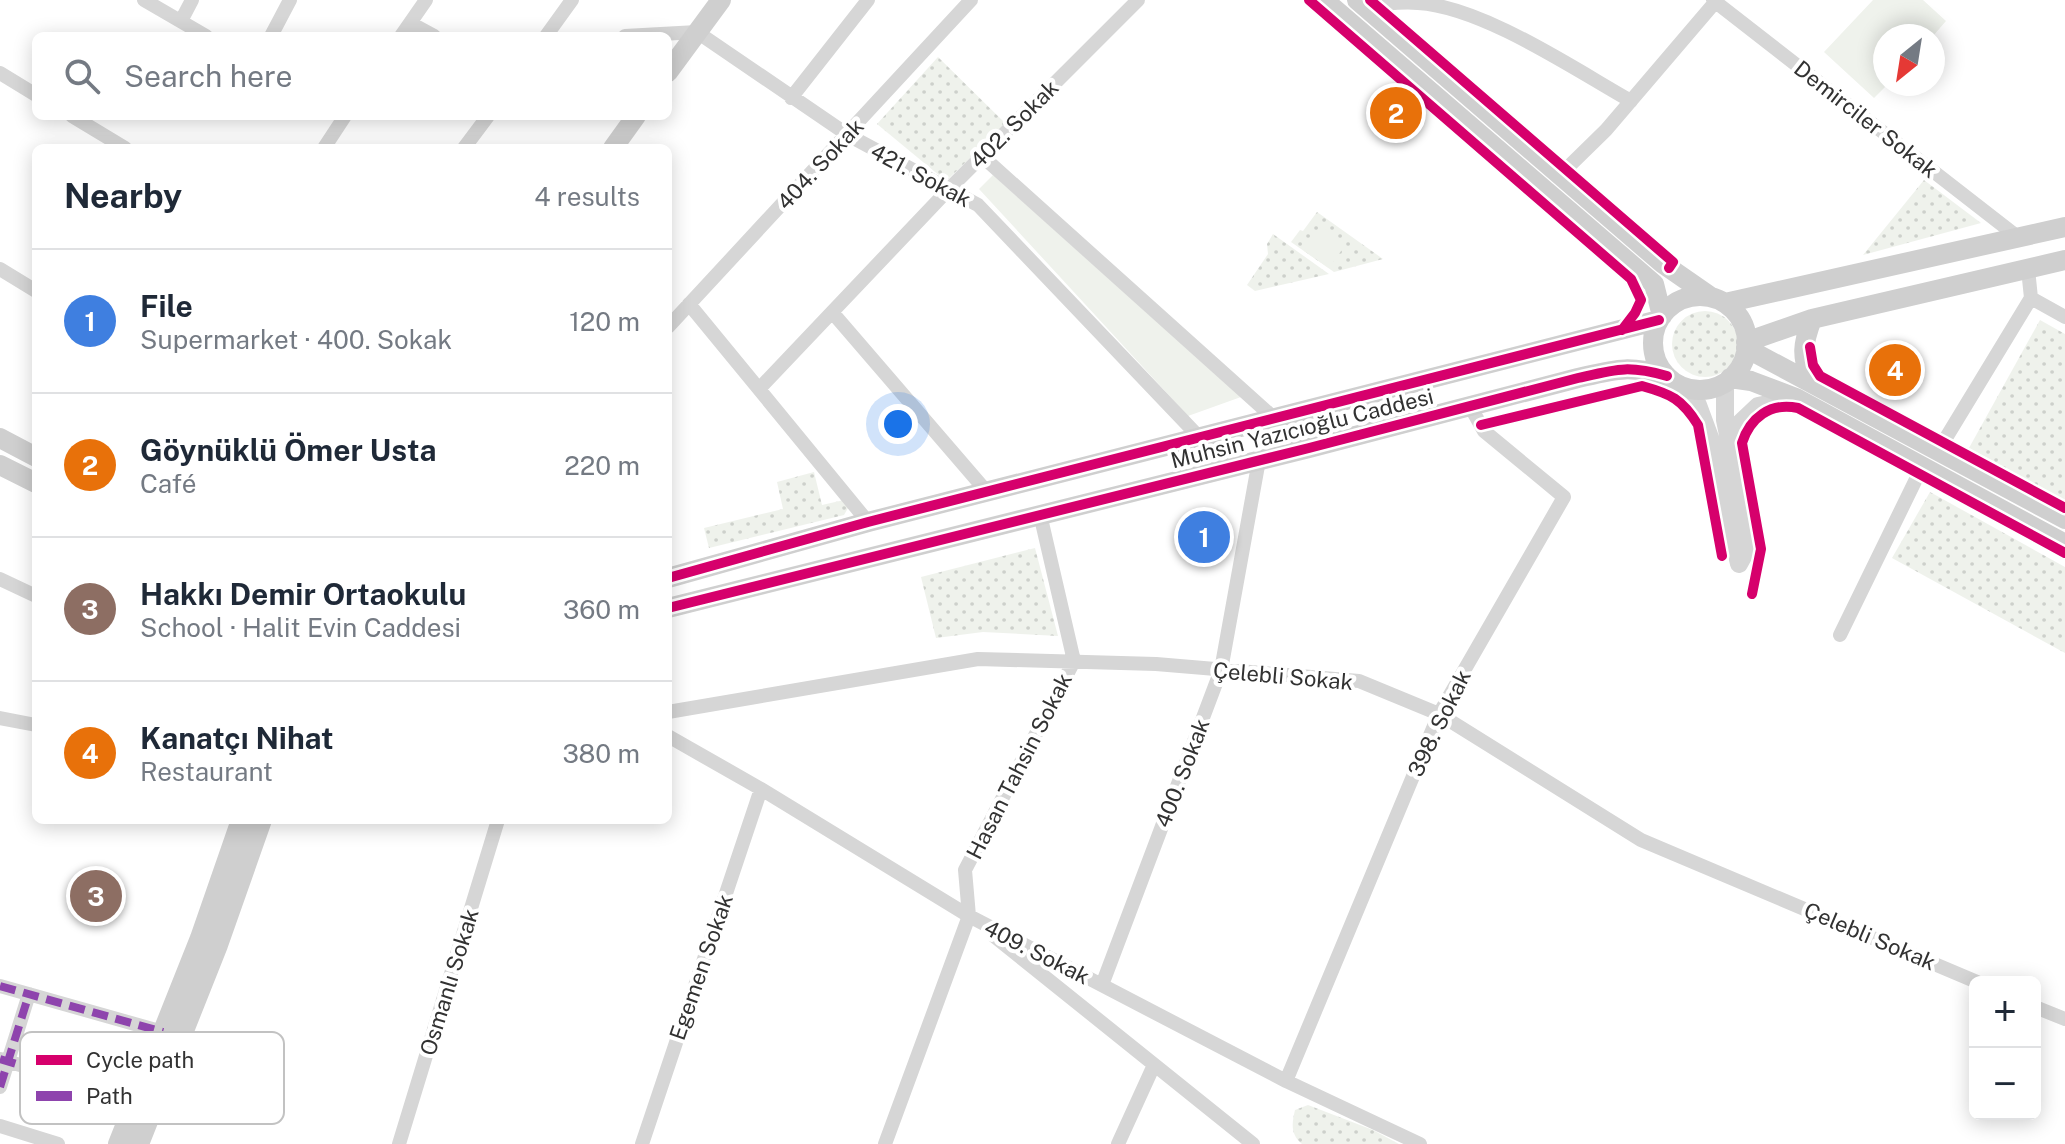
<!DOCTYPE html>
<html lang="en">
<head>
<meta charset="utf-8">
<style>
	:root { --surface:#fff; --page:#f6f6f7; --text:#1f2937; --muted:#747a83; --line:#e0e1e3; --accent:#7a7a7a }
	body { margin:0; font-family:"Public Sans",sans-serif; background:var(--page); color:var(--text) }
	.controls { position:absolute; right:24px; bottom:24px; display:grid; overflow:hidden; border-radius:12px; box-shadow:0 4px 20px #0003 }
	.controls button { width:72px; height:72px; display:grid; place-items:center; padding:0; border:0; border-bottom:2px solid var(--line); background:var(--surface); color:var(--text); font:40px sans-serif }
	.compass { position:absolute; left:1873px; top:24px; width:72px; height:72px; border-radius:50%; background:var(--surface); box-shadow:0 4px 20px #0003; rotate:210deg }
	.you { position:absolute; left:898px; top:424px; width:28px; height:28px; margin:-20px; border:6px solid #fff; border-radius:50%; background:#1a73e8; box-shadow:0 0 0 12px #1a73e833 }
	.badge { display:grid; place-items:center; width:52px; height:52px; border-radius:50%; background:var(--accent); color:#fff; font-size:26px; font-weight:700 }
	.pin { position:absolute; translate:-50% -50%; border:4px solid #fff; box-shadow:0 2px 8px #0006 }
	.list { margin:0; padding:0; list-style:none }
	h2 { display:flex; justify-content:space-between; align-items:center; height:104px; margin:0; padding:0 32px; font-size:34px }
	h2 small { font-size:26px; font-weight:400; color:var(--muted) }
	.list li { display:grid; grid-template-columns:52px 1fr auto; gap:24px; align-items:center; box-sizing:border-box; height:144px; padding:0 32px; border-top:2px solid var(--line) }
	.list b { display:block; font-size:30px; white-space:nowrap }
	.list p { margin:0; font-size:26px; white-space:nowrap; color:var(--muted) }
	.list em { font-size:26px; font-style:normal; color:var(--muted) }
	.icon { flex:none; width:44px; height:44px; fill:none; stroke:currentColor; stroke-width:2; stroke-linecap:round; stroke-linejoin:round }
	.map { position:relative; flex:none; width:2065px; height:1144px; overflow:hidden }
	.search { position:absolute; background:var(--surface); box-shadow:0 4px 20px #0003; left:32px; top:32px; width:640px; height:88px; display:flex; align-items:center; gap:20px; box-sizing:border-box; padding:0 28px; border-radius:12px; color:var(--muted); font-size:30px }
	.panel { position:absolute; background:var(--surface); box-shadow:0 4px 20px #0003; left:32px; top:144px; width:640px; height:680px; border-radius:12px }
	.map>svg:first-child { display:block }
	.grass { fill:url(#grass-dots) }
	.park { fill:#eff2ec }
	.lines { fill:none; stroke-linecap:round; stroke-linejoin:round }
	.minor { stroke:#d6d6d6; stroke-width:14 }
	.tertiary { stroke:#d6d6d6; stroke-width:18 }
	.secondary { stroke:#cfcfcf; stroke-width:20 }
	.quiet { stroke:#8e44ad; stroke-width:8; stroke-dasharray:16 8; stroke-linecap:butt }
	.cycleway-casing { stroke:#fff; stroke-width:15 }
	.cycleway { stroke:#d6006c; stroke-width:10 }
	.labels { text-anchor:middle; stroke-width:8; stroke-linejoin:round; paint-order:stroke }
	.street-label { font-size:22px; fill:#323232; stroke:#fff }
	.key { fill:#fff; stroke:#c2c2c2; stroke-width:2 }
	.key-label { font-size:22px; fill:#323232 }
</style>
</head>
<body>
<div class="map">
<svg width="2065" height="1144" viewBox="0 0 2065 1144">
	<defs>
		<pattern id="grass-dots" width="8" height="8" patternUnits="userSpaceOnUse" patternTransform="scale(2)"><rect width="8" height="8" fill="#eff2ec"/><path d="M2 2h.1M6 6h.1" fill="none" stroke="#cdd0cb" stroke-width="1.8" stroke-linecap="round"/></pattern>
	</defs>
	<rect width="100%" height="100%" fill="#fff"/>
	<path class="grass" d="M938 57 1006 124 946 181 877 124Z
		M1924 180 1981 223 1863 255Z
		M1317 212 1383 259 1334 272 1291 242 1300 230 1303 231Z
		M1273 234 1329 274 1255 291 1247 285 1268 254 1267 244Z
		M1672 344a33 33 0 1 1 66 0a33 33 0 1 1-66 0Z
		M2040 320 2065 334V501L1969 448Z
		M814 472 822 505 844 500 848 508 844 515 709 548 704 528 783 509 777 482Z
		M1930 492 2065 567V653L1892 558Z
		M1035 548 1058 636 983 632 936 638 921 577Z
		M1308 1105 1373 1130 1399 1144H1302C1290 1134 1292 1123 1295 1110Z"/>
	<path class="park" d="M1873 0H1923L1946 21 1933 36H1885V84H1888L1874 98 1824 52Z
		M993 175 1241 397 1188 416 979 189Z
		M1321 226 1346 244 1329 268 1304 251Z"/>
	<g class="lines">
		<path class="minor" d="M144 0 206 36
			M1713 0 2019 238
			M1362 5C1381 5 1400 1 1418 3 1483 7 1574 69 1631 101
			M181 21 192 0
			M410 23 434 36
			M271 36 290 0
			M401 36 426 0
			M546 36 572 0
			M625 36 697 32 848 135 978 205 1200 438
			M0 73 36 95
			M791 98 868 0
			M72 116 125 148
			M324 148 345 116
			M464 148 488 116
			M982 156 1275 419
			M1560 175 1606 130 1717 0
			M0 269 36 291
			M2031 298 2065 317
			M689 304 868 522
			M832 312 987 492
			M668 327 971 0
			M759 389 948 190 1138 0
			M1938 451 2031 298 2028 269
			M0 579 36 596
			M1840 635 1922 467
			M668 712 978 659 1156 664 1359 681 1439 714 1641 840 1977 982
			M0 718 36 725
			M668 736 761 789 969 916 1286 1081 1420 1144
			M994 936 1253 1144
			M1102 985 1221 670 1259 460
			M0 986 163 1032
			M2035 1007 2065 1019
			M0 1059 136 1100
			M1286 1081 1439 714 1564 497 1484 431 1470 406
			M0 1087 29 994
			M0 1126 58 1144
			M399 1144 498 820
			M642 1144 761 789
			M885 1144 969 916 965 870 1074 661 1040 514
			M1118 1144 1154 1065"/>
		<path class="tertiary" d="M1680 385 1698 405 1715 451 1739 564 1750 544 1725 420V383
			M1733 449 1740 423 1758 406 1796 398"/>
		<path class="secondary" d="M1324 0 1654 284 1662 316
			M1357 0 1662 263 1711 297
			M668 72 721 0
			M613 148 636 116
			M1653 343a47 47 0 1 1 94 0a47 47 0 1 1-94 0Z
			M1725 303 2065 227
			M1746 342 1812 319 2065 260
			M1746 348 2065 519
			M1730 378 1751 381 1796 398 2065 544
			M1810 381C1802 354 1802 346 1812 319
			M0 438 36 457
			M0 465 36 483
			M668 578 868 522 1659 320
			M668 608 1309 448 1578 378C1617 369 1628 365 1667 376
			M118 1144 200 938 241 820
			M139 1144 218 945 262 820"/>
		<path class="quiet" d="M0 986 163 1032
			M0 1059 136 1100
			M0 1087 29 994"/>
		<g class="cycleway-casing">
			<path id="cycleway" d="M1309 0 1631 279 1641 300 1635 313 1622 330
				M1370 0 1673 262 1669 268
				M1810 347 1813 365 1820 376 2065 508
				M1481 425 1642 386C1671 394 1682 399 1698 425L1722 556
				M668 578 868 522 1659 320
				M1752 594 1761 549 1742 443C1750 418 1770 402 1798 408L2065 553
				M668 608 1309 448 1578 378C1617 369 1628 365 1667 376"/>
		</g>
		<use href="#cycleway" class="cycleway"/>
	</g>
	<g class="labels">
		<g class="street-label">
			<text transform="translate(1866 119) rotate(38)" y="8">Demirciler Sokak</text>
			<text transform="translate(1014 124) rotate(-45)" y="8">402. Sokak</text>
			<text transform="translate(820 164) rotate(-47)" y="8">404. Sokak</text>
			<text transform="translate(921 175) rotate(28)" y="8">421. Sokak</text>
			<text transform="translate(1302 428) rotate(-14)" y="8">Muhsin Yazıcıoğlu Caddesi</text>
			<text transform="translate(1283 676) rotate(5)" y="8">Çelebli Sokak</text>
			<text transform="translate(1439 723) rotate(-64)" y="8">398. Sokak</text>
			<text transform="translate(1019 766) rotate(-63)" y="8">Hasan Tahsin Sokak</text>
			<text transform="translate(1182 773) rotate(-69)" y="8">400. Sokak</text>
			<text transform="translate(1870 936) rotate(23)" y="8">Çelebli Sokak</text>
			<text transform="translate(1037 952) rotate(27)" y="8">409. Sokak</text>
			<text transform="translate(701 967) rotate(-71)" y="8">Egemen Sokak</text>
			<text transform="translate(449 982) rotate(-73)" y="8">Osmanlı Sokak</text>
		</g>
	</g>
	<rect x="20" y="1032" width="264" height="92" rx="12" class="key"/>
	<rect x="36" y="1055" width="36" height="10" fill="#d6006c"/>
	<rect x="36" y="1091" width="36" height="10" fill="#8e44ad"/>
	<g class="key-label">
		<text x="86" y="1068">Cycle path</text>
		<text x="86" y="1104">Path</text>
	</g>
</svg>
<div class="controls">
<button>+</button>
<button>−</button>
</div>
<svg class="compass" viewBox="-18 -18 36 36"><path d="M0-13l5 13h-10z" fill="#e53935"/><path d="M0 13l5-13h-10z" fill="#747a83"/></svg>
<div class="you"></div>
<div class="pin badge" style="left:1204px;top:537px;background:#3f7fe0">1</div>
<div class="pin badge" style="left:1396px;top:113px;background:#e8710a">2</div>
<div class="pin badge" style="left:96px;top:896px;background:#8d6e63">3</div>
<div class="pin badge" style="left:1895px;top:370px;background:#e8710a">4</div>
<div class="search"><svg class="icon" aria-label="search" viewBox="0 0 24 24"><circle cx="10" cy="10" r="6"/><path d="M15 15l6 6"/></svg>Search here</div>
<section class="panel">
<h2>Nearby<small>4 results</small></h2>
<ul class="list">
<li><span class="badge" style="background:#3f7fe0">1</span><div><b>File</b><p>Supermarket · 400. Sokak</p></div><em>120 m</em></li>
<li><span class="badge" style="background:#e8710a">2</span><div><b>Göynüklü Ömer Usta</b><p>Café</p></div><em>220 m</em></li>
<li><span class="badge" style="background:#8d6e63">3</span><div><b>Hakkı Demir Ortaokulu</b><p>School · Halit Evin Caddesi</p></div><em>360 m</em></li>
<li><span class="badge" style="background:#e8710a">4</span><div><b>Kanatçı Nihat</b><p>Restaurant</p></div><em>380 m</em></li>
</ul>
</section>
</div>
</body>
</html>
